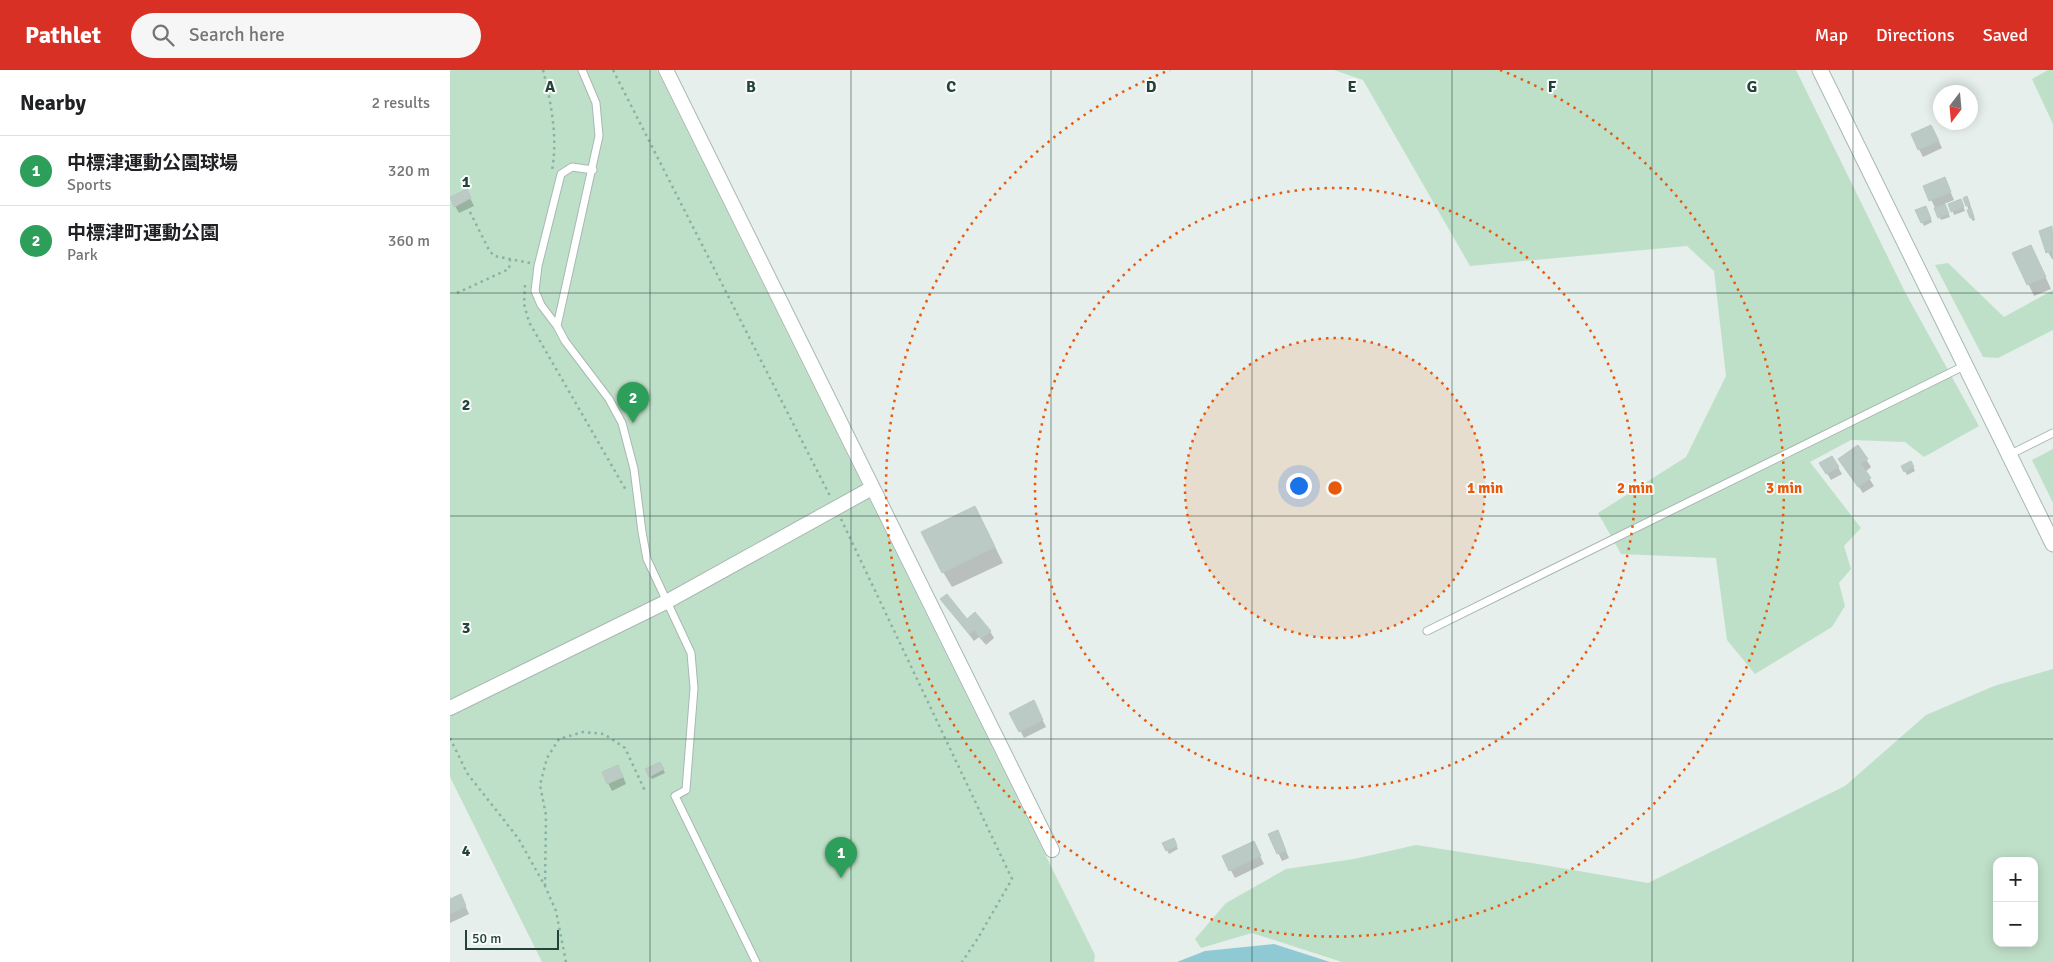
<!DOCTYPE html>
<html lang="en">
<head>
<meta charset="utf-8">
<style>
	:root { --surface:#fff; --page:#f6f6f6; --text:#202124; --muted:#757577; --line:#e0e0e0; --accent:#d93025 }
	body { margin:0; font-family:Signika,"Noto Sans JP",sans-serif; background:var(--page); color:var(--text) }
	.controls { position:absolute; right:15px; bottom:15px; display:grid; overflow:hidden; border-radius:10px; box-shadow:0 2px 12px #0003 }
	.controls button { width:45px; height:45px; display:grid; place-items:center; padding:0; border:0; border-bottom:1px solid var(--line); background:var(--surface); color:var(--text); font:25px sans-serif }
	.compass { position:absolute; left:1483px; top:15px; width:45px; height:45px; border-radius:50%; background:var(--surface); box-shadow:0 2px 12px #0003; rotate:196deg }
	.scale { position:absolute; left:15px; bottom:12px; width:94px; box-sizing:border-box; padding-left:5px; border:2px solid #24423a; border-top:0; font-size:14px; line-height:18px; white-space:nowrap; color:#24423a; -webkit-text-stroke:4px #f7fbf9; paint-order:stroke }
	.you { position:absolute; left:848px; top:415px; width:18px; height:18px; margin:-12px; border:4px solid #fff; border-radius:50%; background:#1a73e8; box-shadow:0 0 0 8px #1a73e833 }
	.badge { display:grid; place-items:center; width:32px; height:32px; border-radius:50%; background:var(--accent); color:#fff; font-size:16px; font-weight:700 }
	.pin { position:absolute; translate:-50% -41px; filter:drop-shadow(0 1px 2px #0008) }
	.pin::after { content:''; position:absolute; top:26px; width:18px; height:15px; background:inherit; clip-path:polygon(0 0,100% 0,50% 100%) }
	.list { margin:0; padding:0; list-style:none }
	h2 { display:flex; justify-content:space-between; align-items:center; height:65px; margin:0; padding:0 20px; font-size:21px }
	h2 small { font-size:16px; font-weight:400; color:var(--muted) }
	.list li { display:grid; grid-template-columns:32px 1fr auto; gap:15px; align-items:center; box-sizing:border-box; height:70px; padding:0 20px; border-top:1px solid var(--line) }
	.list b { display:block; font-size:19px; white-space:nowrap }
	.list p { margin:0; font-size:16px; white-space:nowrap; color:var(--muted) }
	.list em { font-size:16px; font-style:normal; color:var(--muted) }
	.icon { flex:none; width:28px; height:28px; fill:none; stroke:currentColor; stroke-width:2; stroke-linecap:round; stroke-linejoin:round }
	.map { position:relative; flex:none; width:1603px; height:892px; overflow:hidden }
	header { display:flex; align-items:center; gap:30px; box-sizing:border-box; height:70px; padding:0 25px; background:var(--accent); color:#fff }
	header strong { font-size:24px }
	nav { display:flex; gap:28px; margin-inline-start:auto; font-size:18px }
	.search { width:350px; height:45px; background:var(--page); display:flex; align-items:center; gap:12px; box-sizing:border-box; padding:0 18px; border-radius:28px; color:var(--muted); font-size:19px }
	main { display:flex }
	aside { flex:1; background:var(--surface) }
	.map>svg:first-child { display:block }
	.green { fill:#bfe0c8; fill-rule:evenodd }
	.water { fill:#8ec9d4 }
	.shadow { fill:#0003 }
	.building { fill:#bbcac4; stroke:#b8c9c2 }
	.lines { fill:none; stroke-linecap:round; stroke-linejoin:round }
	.service-casing { stroke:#a8b8b2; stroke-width:9 }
	.minor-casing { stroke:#a8b8b2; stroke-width:16 }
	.tertiary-casing { stroke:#a8b8b2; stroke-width:17 }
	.path { stroke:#86b3a5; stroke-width:2.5; stroke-dasharray:2.5 4; stroke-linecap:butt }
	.service { stroke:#fff; stroke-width:7 }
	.minor { stroke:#fff; stroke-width:14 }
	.tertiary { stroke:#fff; stroke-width:15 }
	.grid { fill:none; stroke:#24423a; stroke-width:1; stroke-opacity:0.55 }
	.ring { fill:none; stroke:#e8590c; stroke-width:2.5; stroke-dasharray:2.5 5 }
	.grid-label { font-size:16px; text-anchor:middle; font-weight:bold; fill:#24423a; stroke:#f7fbf9; stroke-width:4; stroke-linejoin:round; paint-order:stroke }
	.centre { fill:#e8590c; stroke:#f7fbf9; stroke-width:2.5 }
	.ring-label { font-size:15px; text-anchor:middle; font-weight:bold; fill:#e8590c; stroke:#f7fbf9; stroke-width:4; stroke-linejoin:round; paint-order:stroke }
</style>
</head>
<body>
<header>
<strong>Pathlet</strong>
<div class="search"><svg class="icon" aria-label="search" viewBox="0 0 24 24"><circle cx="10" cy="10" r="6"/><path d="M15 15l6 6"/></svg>Search here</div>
<nav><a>Map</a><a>Directions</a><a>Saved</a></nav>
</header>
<main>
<aside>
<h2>Nearby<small>2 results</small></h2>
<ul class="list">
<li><span class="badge" style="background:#2e9e5b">1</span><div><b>中標津運動公園球場</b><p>Sports</p></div><em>320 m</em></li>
<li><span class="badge" style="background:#2e9e5b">2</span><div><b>中標津町運動公園</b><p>Park</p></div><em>360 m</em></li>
</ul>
</aside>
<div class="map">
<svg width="1603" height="892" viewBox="0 0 1603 892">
	<rect width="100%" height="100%" fill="#e6efeb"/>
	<path class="green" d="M0 0H207L645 885 644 892H92L0 707Z
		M884 0H1346L1455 222 1529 356 1474 387 1455 372 1401 370 1360 392 1411 458 1394 476 1401 499 1389 513 1395 536 1382 557 1305 604 1277 570 1266 488 1171 484 1148 443 1236 387 1276 306 1264 201 1237 176 1020 196 913 10Z
		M1598 0H1603V54L1582 9Z
		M1498 193 1554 247 1603 220V260L1548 288 1533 287 1485 195Z
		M1603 379V433L1582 390Z
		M1603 599V892H892L802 863 751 878 745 869 776 833 836 799 904 789 966 775 1088 794 1198 813 1395 716 1476 645 1544 616ZM1547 791H1584V873H1547Z"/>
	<path class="water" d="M824 874 880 892H727L755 881Z"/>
	<path class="shadow" d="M1485 63 1492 78 1473 87 1462 65Z
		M1498 116 1504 130 1494 134 1500 147 1491 150 1475 117Z
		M20 128 24 136 9 143 5 136Z
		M1515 128 1519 131 1525 150 1523 151 1521 148Z
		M1500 134H1512L1515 141 1504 145Z
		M1477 140 1482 152 1474 156 1467 141Z
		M1602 157 1603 189H1602L1598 182Z
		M1581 176 1601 219 1584 226 1564 184Z
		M1408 377 1421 397 1415 402 1424 416 1413 423 1394 396Z
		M1382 387 1392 404 1381 410 1371 393Z
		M1461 393 1465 401 1457 405 1453 397Z
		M533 452 553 493 502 517 493 502Z
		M492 529 517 550 540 561 544 568 536 575 529 567 524 571Z
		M587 639 596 657 574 668 561 643Z
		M210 693 215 703 202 709 197 700Z
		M172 704 176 714 162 721 158 713Z
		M820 765 831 769 839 788 832 791Z
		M725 773 728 779 719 784 717 780Z
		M807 780 814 794 785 808 774 787Z
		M0 830 14 833 19 844 0 853Z"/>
	<path class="building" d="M1481 55 1489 71 1468 80 1461 64Z
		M1495 107 1501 122 1479 131 1473 116Z
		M17 119 21 128 4 137 0 127Z
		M1517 126 1520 135 1516 136 1513 128Z
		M1511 129 1514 137 1501 142 1498 134Z
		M1495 134 1499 144 1488 148 1484 138Z
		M1476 136 1481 149 1471 153 1465 140Z
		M1521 138 1524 147 1520 148 1517 140Z
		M1602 156 1603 180 1596 183 1589 161Z
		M1581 175 1596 207 1577 215 1562 183Z
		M1408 375 1418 389 1411 394 1421 408 1408 417 1388 389Z
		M1382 386 1389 397 1376 404 1369 393Z
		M1461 391 1464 397 1454 402 1451 396Z
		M525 436 545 477 492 503 471 462Z
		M497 524 517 549 525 542 541 561 531 569 524 560 519 564 490 529Z
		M584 630 593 650 569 662 559 643Z
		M210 692 214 699 199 707 195 699Z
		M168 695 173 707 157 714 152 702Z
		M828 760 836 781 827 784 818 764Z
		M724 768 727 776 716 781 712 773Z
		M804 771 811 786 779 801 772 786Z
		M11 824 16 836 0 844V829Z"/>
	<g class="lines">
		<g class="service-casing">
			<path id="service" d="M132 0 146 33 149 66 107 256 115 271 159 329 172 353 184 399 192 462 197 489 241 583 244 618 236 720 225 726 306 892
				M107 256 91 235 85 221 88 196 111 104 122 97 143 100
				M1559 385 1603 363
				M977 561 1516 295"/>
		</g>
		<g class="minor-casing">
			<path id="minor" d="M216 0 602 780
				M0 638 218 531 422 418"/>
		</g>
		<g class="tertiary-casing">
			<path id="tertiary" d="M1370 0 1603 474"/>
		</g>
		<path class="path" d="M93 0C101 32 108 68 102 100
			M163 0 380 426
			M20 142 39 180 44 186 80 193
			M75 215 74 234 79 252 177 422
			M7 223 59 199 60 190
			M391 449 562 809 528 868 512 892
			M0 668 17 703 68 768 95 816 106 841 116 892
			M95 816 96 745 90 715 97 688 109 669 133 662 154 664 175 678 196 723"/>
		<use href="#service" class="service"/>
		<use href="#minor" class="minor"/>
		<use href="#tertiary" class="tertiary"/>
	</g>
	<path class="grid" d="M200 0V892M401 0V892M601 0V892M802 0V892M1002 0V892M1202 0V892M1403 0V892M0 223H1603M0 446H1603M0 669H1603"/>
	<circle cx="885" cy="418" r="150" fill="#e8590c" fill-opacity=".12"/>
	<g class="ring">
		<circle cx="885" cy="418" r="150"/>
		<circle cx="885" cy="418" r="300"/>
		<path d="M1050 0A449 449 0 1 1 720 0"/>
	</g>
	<g class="grid-label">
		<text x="100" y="22">A</text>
		<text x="301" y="22">B</text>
		<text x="501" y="22">C</text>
		<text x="701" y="22">D</text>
		<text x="902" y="22">E</text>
		<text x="1102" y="22">F</text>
		<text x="1302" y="22">G</text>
		<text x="16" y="117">1</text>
		<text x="16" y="340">2</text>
		<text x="16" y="563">3</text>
		<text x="16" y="786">4</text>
	</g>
	<circle cx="885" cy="418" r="8" class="centre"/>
	<g class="ring-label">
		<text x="1035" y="423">1 min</text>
		<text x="1185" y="423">2 min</text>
		<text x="1334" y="423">3 min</text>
	</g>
</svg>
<div class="controls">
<button>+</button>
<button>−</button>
</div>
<svg class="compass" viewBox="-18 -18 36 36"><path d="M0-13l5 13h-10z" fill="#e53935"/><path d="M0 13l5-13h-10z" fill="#757577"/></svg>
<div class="scale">50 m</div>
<div class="you"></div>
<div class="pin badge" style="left:391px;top:808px;background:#2e9e5b">1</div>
<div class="pin badge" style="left:183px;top:353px;background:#2e9e5b">2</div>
</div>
</main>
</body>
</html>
